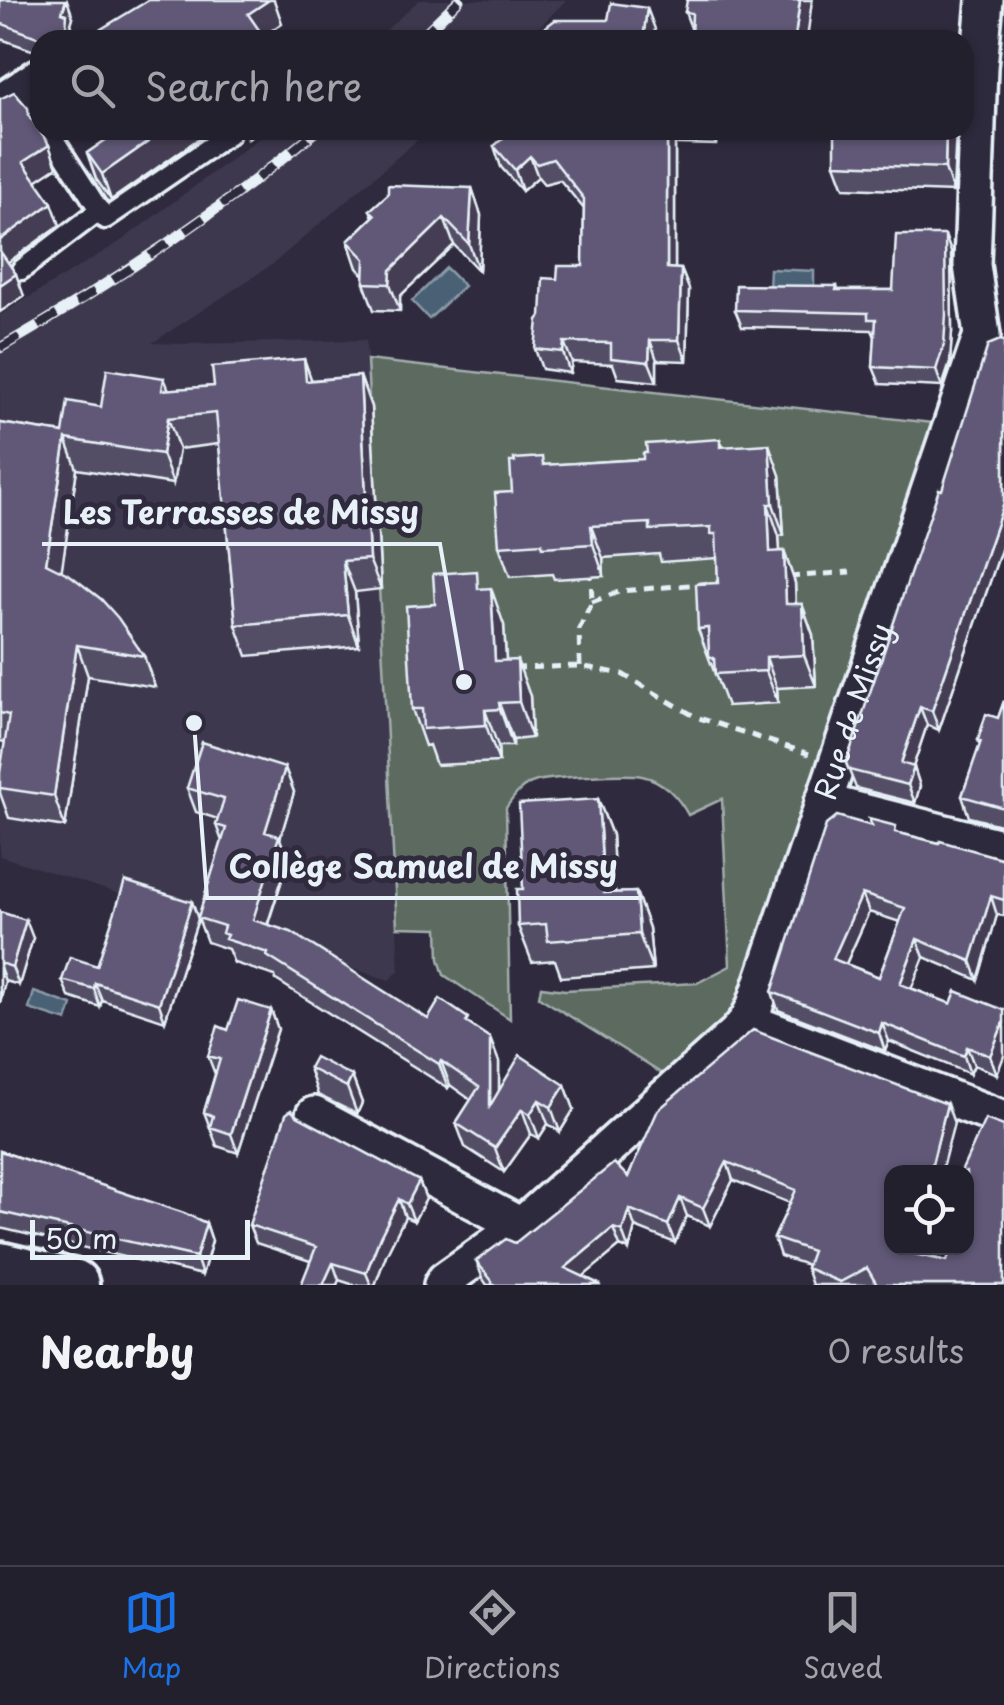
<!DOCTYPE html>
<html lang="en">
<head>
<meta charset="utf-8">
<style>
	:root { --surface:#23202e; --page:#2f2d3a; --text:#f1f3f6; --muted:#a3a3aa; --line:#403e4a; --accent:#1a73e8 }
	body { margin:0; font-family:"Playpen Sans",sans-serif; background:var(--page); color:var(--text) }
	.controls { position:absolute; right:30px; bottom:30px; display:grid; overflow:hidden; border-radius:20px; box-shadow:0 2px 8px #0004 }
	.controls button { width:90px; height:90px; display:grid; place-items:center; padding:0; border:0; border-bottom:2px solid var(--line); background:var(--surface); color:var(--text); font:50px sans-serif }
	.scale { position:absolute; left:30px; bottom:25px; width:220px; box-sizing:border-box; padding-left:10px; border:5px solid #e8f1f8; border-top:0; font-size:28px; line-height:35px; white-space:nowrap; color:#e8f1f8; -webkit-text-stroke:8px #2f2a3d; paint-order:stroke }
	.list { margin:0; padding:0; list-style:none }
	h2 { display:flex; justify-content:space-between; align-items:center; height:130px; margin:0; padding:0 40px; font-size:42px }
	h2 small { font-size:32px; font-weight:400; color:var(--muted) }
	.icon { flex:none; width:55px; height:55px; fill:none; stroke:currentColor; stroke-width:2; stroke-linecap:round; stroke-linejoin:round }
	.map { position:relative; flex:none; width:1004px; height:1285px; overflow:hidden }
	.search { position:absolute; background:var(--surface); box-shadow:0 2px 8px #0004; left:30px; right:30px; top:30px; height:110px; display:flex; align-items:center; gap:25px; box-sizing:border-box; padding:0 35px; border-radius:30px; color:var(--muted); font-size:38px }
	.sheet { height:280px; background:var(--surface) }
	nav { display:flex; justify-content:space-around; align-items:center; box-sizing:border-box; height:140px; border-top:2px solid var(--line); background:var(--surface); font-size:28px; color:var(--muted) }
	nav a { display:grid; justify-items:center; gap:5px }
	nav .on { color:var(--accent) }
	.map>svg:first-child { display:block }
	.built { fill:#3e384e }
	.green { fill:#5c6a60; stroke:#a2aeac; stroke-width:2.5 }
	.water { fill:#4a6075; stroke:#899aa9; stroke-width:2.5 }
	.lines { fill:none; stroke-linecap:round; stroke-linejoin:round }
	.lane-casing { stroke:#e8f1f8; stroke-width:25 }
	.street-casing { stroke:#e8f1f8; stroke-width:42 }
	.secondary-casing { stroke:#e8f1f8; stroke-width:58 }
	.path { stroke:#e8f1f8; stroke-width:5; stroke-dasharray:10 8; stroke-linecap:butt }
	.lane { stroke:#2f2a3d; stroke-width:18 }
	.street { stroke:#2f2a3d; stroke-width:35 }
	.secondary { stroke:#2f2a3d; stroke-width:50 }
	.rail-casing { stroke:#e8f1f8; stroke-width:11 }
	.rail { stroke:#2f2a3d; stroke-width:8; stroke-dasharray:22; stroke-linecap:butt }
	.wall { fill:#534d65; stroke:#e8f1f8; stroke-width:2.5; fill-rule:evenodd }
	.shaded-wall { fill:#443e53; stroke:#e8f1f8; stroke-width:2.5 }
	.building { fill:#615976; stroke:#e8f1f8; stroke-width:2.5; fill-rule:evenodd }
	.labels { text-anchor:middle; stroke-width:10; stroke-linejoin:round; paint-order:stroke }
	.street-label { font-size:30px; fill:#e8f1f8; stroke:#2f2a3d }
	.leader { fill:none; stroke:#e8f1f8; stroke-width:4 }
	.callout-dot { fill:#e8f1f8; stroke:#2f2a3d; stroke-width:4 }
	.callout-label { font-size:32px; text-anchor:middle; font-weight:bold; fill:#e8f1f8; stroke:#2f2a3d; stroke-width:10; stroke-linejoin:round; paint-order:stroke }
</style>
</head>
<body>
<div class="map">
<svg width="1004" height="1285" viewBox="0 0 1004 1285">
	<rect width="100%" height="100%" fill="#2f2a3d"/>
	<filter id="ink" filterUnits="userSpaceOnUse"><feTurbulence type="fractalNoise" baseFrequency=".01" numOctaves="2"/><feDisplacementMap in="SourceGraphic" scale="20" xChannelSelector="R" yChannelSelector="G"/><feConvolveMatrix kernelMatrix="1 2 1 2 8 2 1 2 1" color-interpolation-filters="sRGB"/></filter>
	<g filter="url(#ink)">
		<path class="built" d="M419 0H566L527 40H375Z
			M270 130H429L273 264 152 343 181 344 366 340 379 557 399 971 389 980 0 856V315L121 241Z"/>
		<path class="green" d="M367 360 951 425 754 1008 680 1085 539 997 541 987 565 990 697 983 730 966 722 799 688 815C679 798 663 780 642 776 629 773 546 777 534 782 521 786 513 798 506 808L510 1019 444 975 439 959 438 928 397 927Z"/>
		<path class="water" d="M446 268 464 286 429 319 412 301Z
			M770 269 814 271V291L769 290Z
			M34 992 72 1005 67 1021 29 1009Z"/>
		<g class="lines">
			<g class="lane-casing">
				<path id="lane" d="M21 89 40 118
					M48 130 105 219 229 134
					M21 270 100 210"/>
			</g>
			<g class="street-casing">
				<g id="street">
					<path d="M0 103 40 76"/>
					<path d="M823 802 1004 848"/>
					<path d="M747 1021 1004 1119"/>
					<path d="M314 1115 521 1226"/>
					<path id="s1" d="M442 1285 445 1280 521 1226 736 1034 747 1021 754 1008 982 335 972 265 979 67 985 0"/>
				</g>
			</g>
			<g class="secondary-casing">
				<path id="secondary" d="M0 1268 73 1285"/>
			</g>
			<path class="path" d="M789 577 850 572
				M592 602 621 591 722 582
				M580 666 579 629 592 602 591 576
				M514 668 580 666 622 674 696 717 809 754"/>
			<use href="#lane" class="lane"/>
			<use href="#street" class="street"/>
			<use href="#secondary" class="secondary"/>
			<g class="rail-casing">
				<path id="rail" d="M418 40 459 0
					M0 348C111 284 219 213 317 130"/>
			</g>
			<use href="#rail" class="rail"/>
		</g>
		<path class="wall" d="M0 0 73 17 71 24 74 32 73 40H40V53L1 39 0 44Z
			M812 0 691 40V28L685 12Z
			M120 130H211L111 200 96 179 87 153Z
			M716 130V145L678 144 674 134Z
			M956 130 953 192 844 188 835 164Z
			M675 144V269H681L689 289 687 361 657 360V382L618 378 613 364 572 362 570 373 542 369 535 349 557 279 583 266 584 209 560 180 544 184 538 177 522 191 501 167 494 146Z
			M472 188 481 215 479 271 454 245 400 296V311L374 310 364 283V275L357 268 348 241 373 217 370 210Z
			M951 252 952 332 950 363 942 387 880 384 873 367 875 337 872 330 742 327 735 310 837 286 838 290H893Z
			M1004 341V541L939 730 927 725 913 767 920 786 915 803 856 788 846 763 942 490Z
			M304 359 311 380 360 376 371 407 381 589 355 592 359 646 247 656 236 625 219 444 179 449 173 484 77 469 61 571 144 656 155 687 88 676 65 827 9 818 0 793V773L5 742 0 741V423L63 433 101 407 164 378 169 390 214 386Z
			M720 439 723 447 780 475 784 535 779 536 780 551H784L795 583 796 604H802L813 635 816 686 777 688 778 703 727 706 698 629 718 583 717 558 661 562 659 554 603 558 604 576 554 579 552 574 510 577 499 546 512 492 545 465 643 459Z
			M483 589 504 625 506 660 530 696 532 738 513 740V746H498L499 762 436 765 429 745 425 746 412 709 435 604Z
			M1004 701V826L969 817 962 796 980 745 978 740 998 718Z
			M285 768 294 792 280 839 288 861 268 924 428 1019 471 1025 499 1062V1091L565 1085 574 1109 560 1132 548 1124 539 1138 531 1134 504 1172 465 1147 456 1123 471 1100 450 1085 448 1088 276 980 275 976 234 963 228 949 207 942 198 918 222 841 216 825 218 819 196 812 187 788Z
			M598 799 612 835 615 893 636 892 649 928 653 970 561 977 555 960 532 962 518 926 523 889Z
			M899 833 1004 859V916L997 915 978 980 924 957 911 988 951 1004 1004 1010 997 1074 974 1065 970 1074 889 1041 885 1051 778 1010 772 992ZM869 912 900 922 879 977 846 964Z
			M192 902 198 919 165 1021 102 1000 100 1007 69 997 62 980 97 966Z
			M0 912 33 938 19 985 5 981 0 1003Z
			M271 1010 278 1029 238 1153 217 1146 204 1112 215 1074 208 1056 228 1030Z
			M309 1068 352 1076 362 1103 357 1114 318 1095Z
			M297 1116 419 1181 426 1199 414 1221 405 1217 386 1255 375 1285H354L339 1280 310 1261 256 1243 249 1225Z
			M954 1123 892 1172 914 1254 947 1261 966 1248V1172L1004 1285H812L806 1268 807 1265 780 1256 774 1238 790 1203 733 1180 710 1226 687 1216 675 1243 635 1227 629 1250 620 1246 583 1276 601 1285H487L483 1279 476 1261 515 1243 628 1177Z
			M0 1151 206 1223 212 1241 202 1275 0 1228Z"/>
		<path class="shaded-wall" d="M67 0 73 17 71 24 74 32 73 40H50Z
			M269 0H274L282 23 258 40 248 14Z
			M800 0H812L807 40 795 37Z
			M647 8 655 29 653 40H643Z
			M165 130H211L111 200 102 174Z
			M244 130H258L248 139Z
			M667 130H669L675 144V289L667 268Z
			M712 130H716V145L712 135Z
			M946 130H956L953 192 945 168Z
			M49 145 57 167 31 184 23 162Z
			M530 156 538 177 522 191 515 170Z
			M472 188 481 215 479 271 469 244Z
			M52 203 60 225 3 266 0 258V240Z
			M444 218 454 245 400 296V311L390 284 391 270Z
			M945 235 951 252 952 332 950 363 942 387 936 370Z
			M681 269 689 289 687 361 679 340Z
			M16 274 24 296 0 312V285Z
			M650 340 657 360V382L649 362Z
			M564 342 572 362 570 373 563 352Z
			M304 359 315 390 306 381Z
			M360 376 371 407 381 589 369 559Z
			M168 418 179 449 173 484 162 454Z
			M66 439 77 469 58 594 46 563Z
			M769 444 780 475 784 535 773 504Z
			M1004 503V541L939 730 932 711Z
			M768 504 779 536 782 583 770 552Z
			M591 526 603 558 604 576 593 544Z
			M784 551 795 583 797 636 786 604Z
			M343 561 355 592 359 646 348 615Z
			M491 588 504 625 508 697 495 661Z
			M802 604 813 635 816 686 804 655Z
			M77 645 88 676 65 827 54 796Z
			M766 657 777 688 778 703 766 671Z
			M517 660 530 696 532 738 519 702Z
			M499 703 513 740V746L500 709Z
			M920 707 927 725 908 782 901 763Z
			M485 710 498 746 499 762 486 725Z
			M914 767 920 786 915 803 908 785Z
			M285 768 294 792 280 839 288 861 261 944 253 920 265 832Z
			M598 799 612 835 617 929 604 893Z
			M636 892 649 928 653 970 639 934Z
			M862 894 869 912 840 977 833 959Z
			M991 896 997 915 978 980 971 961Z
			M192 902 198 919 165 1021 159 1004Z
			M26 920 33 938 19 985 12 967Z
			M917 939 924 957 906 1002 900 984Z
			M0 967 5 981 0 1003Z
			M95 983 102 1000 100 1007 94 989Z
			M271 1010 278 1029 238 1153 231 1134Z
			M1004 1021V1056L997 1074 990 1056Z
			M882 1023 889 1041 885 1051 879 1033Z
			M490 1038 499 1062V1131L490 1106Z
			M967 1047 974 1065 970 1074 964 1056Z
			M441 1061 450 1085 448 1088 439 1064Z
			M352 1076 362 1103 357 1114 347 1087Z
			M565 1085 574 1109 560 1132 551 1107Z
			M539 1100 548 1124 539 1138 530 1114Z
			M947 1104 954 1123 941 1172H930Z
			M522 1109 531 1134 504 1172 495 1148Z
			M727 1162 733 1180 710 1226 703 1208Z
			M419 1181 426 1199 414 1221 407 1204Z
			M680 1198 687 1216 675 1243 668 1225Z
			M399 1199 405 1217 386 1255 375 1285H371L366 1273 380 1237Z
			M629 1209 635 1227 629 1250 622 1231Z
			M206 1223 212 1241 202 1275 196 1257Z
			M613 1228 620 1246 573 1285 565 1268Z
			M905 1248H916L911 1270 904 1252Z
			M333 1263 339 1280 337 1285H323Z"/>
		<path class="building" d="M0 0H66L62 12 67 14 66 27 50 40H45L0 23Z
			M149 0H269L248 14 266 40H83Z
			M687 0H800L795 37H856V40H691L692 13 685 12Z
			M611 3 647 8 643 40H544L543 29 555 20H608Z
			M950 35V40H919V36Z
			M40 68V87L34 74Z
			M14 92 28 108 29 115 49 145 23 162 52 203 0 240V99Z
			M120 130H165L102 174 87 153Z
			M512 130H667V268L681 269 679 340H650L649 362 611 358V343L564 342 563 352 535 349 538 320 541 316 543 278 557 279 558 266H583L584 199 553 159 537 164 530 156 515 170 494 146Z
			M674 130H712V135L674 134Z
			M835 130H946L945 168 835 164Z
			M388 185 472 188 469 244 444 218 391 270 390 284 364 283 365 259 348 241 375 215 370 210 388 194Z
			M896 235H945L946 314 944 345 936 370 873 367 876 319H868V313L735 310 736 285 837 286 836 290H893Z
			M0 251 16 274 0 285Z
			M1000 340 1004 341V503L932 711 920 707 901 763 914 767 908 785 849 770 846 763 939 489 942 490 988 345Z
			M304 359 306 381 360 376 369 559 343 561 348 615 236 625 216 413 168 418 162 454 66 439 46 563 70 575 101 599 118 618 144 656 77 645 54 796 0 788V773L9 715 0 713V423L63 433 68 401 101 407 107 369 164 378 162 390 214 386 212 367Z
			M720 439V447L769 444 773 504H768L770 552 784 551 786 604H802L804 655 766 657V671L715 674 714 658 709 656 708 628 698 629 696 584 718 583 716 534H711V527L650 530V523L591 526 593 544 542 547V543L499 546 495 493 512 492 510 462H515L514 459 542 457 543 465 643 459V453H647L646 444Z
			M477 571 478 589 491 588 495 661 517 660 519 702 499 703 500 709 485 710 486 725 423 729 422 709H412L406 606 435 604 433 574Z
			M1004 701V808L962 796 981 741 978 740 986 714 998 718Z
			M202 742 285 768 265 832 279 836 253 920 291 932 428 1019 440 999 468 1018 466 1022 490 1038V1106L520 1055 565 1085 551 1107 539 1100 530 1114 522 1109 495 1148 456 1123 479 1087 441 1061 439 1064 267 956 268 953 225 939 227 935 222 933 224 926 198 918 226 828 216 825 224 799 187 788Z
			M598 799 604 893 636 892 639 934 548 941 546 924 518 926 517 889H523L519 804Z
			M837 816 872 826 869 819 896 826 895 832 939 843 940 841 1004 859V900L991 896 971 961 917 939 900 984 951 1004 956 991 1004 1010V1021L990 1056 967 1047 964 1056 882 1023 879 1033 772 992 826 825ZM862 894 905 908 879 977 833 959Z
			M125 881 192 902 159 1004 95 983 94 989 62 980 70 957 97 966Z
			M0 912 26 920 12 967 0 963Z
			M238 1000 271 1010 231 1134 210 1127 213 1116 204 1112 220 1059 208 1056 218 1026 228 1030Z
			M753 1030 947 1104 930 1172H892V1248H905L904 1252 947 1261 951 1248H966V1222L972 1207 966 1205V1172H961L985 1119 1004 1126V1285H877L867 1268 840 1282 806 1268 812 1251 774 1238 796 1190 727 1162 703 1208 680 1198 668 1225 629 1209 622 1231 613 1228 565 1268 601 1285H492V1281L476 1261 506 1239 515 1243 614 1163 628 1177 658 1110Z
			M315 1057 352 1076 347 1087 309 1068Z
			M291 1110 297 1116 419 1181 407 1204 399 1199 380 1237 366 1273 333 1263 323 1285H301L316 1247 249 1225 286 1114Z
			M0 1151 184 1213 206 1223 196 1257 0 1212Z"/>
	</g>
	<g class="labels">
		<g class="street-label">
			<text dy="10" stroke="none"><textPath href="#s1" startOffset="732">Rue de Missy</textPath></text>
		</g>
	</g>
	<path class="leader" d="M464 682L440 544H42M194 723L207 898H639"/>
	<g class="callout-dot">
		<circle cx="464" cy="682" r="10"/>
		<circle cx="194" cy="723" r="10"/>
	</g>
	<g class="callout-label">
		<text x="241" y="524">Les Terrasses de Missy</text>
		<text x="423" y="878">Collège Samuel de Missy</text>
	</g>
</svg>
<div class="controls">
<button><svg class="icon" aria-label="locate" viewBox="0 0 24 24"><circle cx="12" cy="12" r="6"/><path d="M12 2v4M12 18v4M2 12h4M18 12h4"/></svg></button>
</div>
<div class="scale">50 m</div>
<div class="search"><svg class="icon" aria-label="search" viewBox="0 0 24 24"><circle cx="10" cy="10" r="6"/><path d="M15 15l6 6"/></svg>Search here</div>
</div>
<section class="sheet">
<h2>Nearby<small>0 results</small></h2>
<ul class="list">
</ul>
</section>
<nav>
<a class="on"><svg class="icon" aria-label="map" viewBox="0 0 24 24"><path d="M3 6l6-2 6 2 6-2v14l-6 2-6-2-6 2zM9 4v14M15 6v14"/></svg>Map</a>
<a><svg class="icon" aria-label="directions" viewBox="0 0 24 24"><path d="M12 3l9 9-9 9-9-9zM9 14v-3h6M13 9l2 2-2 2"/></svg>Directions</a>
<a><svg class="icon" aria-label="saved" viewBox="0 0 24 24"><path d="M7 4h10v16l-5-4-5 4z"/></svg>Saved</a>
</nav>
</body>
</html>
